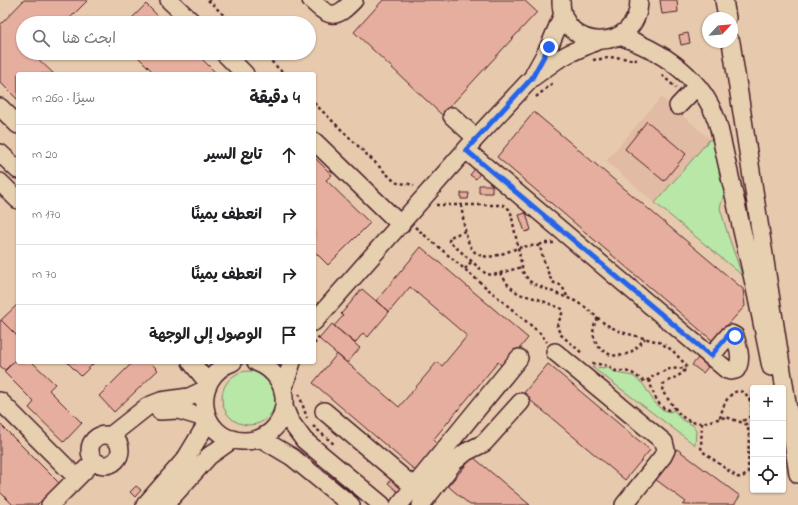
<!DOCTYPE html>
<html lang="ar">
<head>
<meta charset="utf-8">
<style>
	:root { --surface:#fff; --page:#f2f2f2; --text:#202124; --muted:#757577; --line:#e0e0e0 }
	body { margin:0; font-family:"Indie Flower","Playpen Sans Arabic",sans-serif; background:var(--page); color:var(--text); direction:rtl }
	.controls { position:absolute; right:12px; bottom:12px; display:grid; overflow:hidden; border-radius:4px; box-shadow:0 1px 3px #0004 }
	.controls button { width:36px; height:36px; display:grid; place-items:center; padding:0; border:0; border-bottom:1px solid var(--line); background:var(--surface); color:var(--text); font:20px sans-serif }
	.compass { position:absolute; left:702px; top:12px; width:36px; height:36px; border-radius:50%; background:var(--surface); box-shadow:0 1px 3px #0004; rotate:64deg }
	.stop { position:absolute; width:12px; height:12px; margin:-9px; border:3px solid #2563eb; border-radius:50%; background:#fff }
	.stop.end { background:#2563eb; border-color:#fff; box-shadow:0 1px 4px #0008 }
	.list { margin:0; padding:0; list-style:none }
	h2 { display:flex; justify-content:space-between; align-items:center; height:52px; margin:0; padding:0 16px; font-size:17px }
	h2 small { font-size:13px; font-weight:400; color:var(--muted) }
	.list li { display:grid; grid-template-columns:26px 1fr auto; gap:12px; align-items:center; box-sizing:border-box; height:60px; padding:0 16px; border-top:1px solid var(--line) }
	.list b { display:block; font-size:15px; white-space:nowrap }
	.list em { font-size:13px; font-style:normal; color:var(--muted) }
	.icon { flex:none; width:22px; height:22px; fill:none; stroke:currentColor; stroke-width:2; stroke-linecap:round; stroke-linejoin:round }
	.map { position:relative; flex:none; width:798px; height:505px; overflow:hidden; direction:ltr }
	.search { position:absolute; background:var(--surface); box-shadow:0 1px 3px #0004; left:16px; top:16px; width:300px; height:44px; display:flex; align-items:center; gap:10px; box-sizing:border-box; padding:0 14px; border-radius:22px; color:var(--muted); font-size:15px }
	.panel { position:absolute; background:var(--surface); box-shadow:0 1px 3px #0004; left:16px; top:72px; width:300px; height:292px; border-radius:4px; direction:rtl }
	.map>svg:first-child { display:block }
	.built { fill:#e1bba3 }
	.green { fill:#b8e7a7; stroke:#818369 }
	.building { fill:#e6ae9e; stroke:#4a1f2b }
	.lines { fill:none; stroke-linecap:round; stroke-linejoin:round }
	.minor-casing { stroke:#4a1f2b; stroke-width:20 }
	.path { stroke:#4a1f2b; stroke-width:2.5; stroke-dasharray:3 3; stroke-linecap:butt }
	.minor { stroke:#e6d0b0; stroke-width:17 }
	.route { stroke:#2563eb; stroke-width:5 }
</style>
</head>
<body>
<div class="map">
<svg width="798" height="505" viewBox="0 0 798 505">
	<rect width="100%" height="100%" fill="#e7caad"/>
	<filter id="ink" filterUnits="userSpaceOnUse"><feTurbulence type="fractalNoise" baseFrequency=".025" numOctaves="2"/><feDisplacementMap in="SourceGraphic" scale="8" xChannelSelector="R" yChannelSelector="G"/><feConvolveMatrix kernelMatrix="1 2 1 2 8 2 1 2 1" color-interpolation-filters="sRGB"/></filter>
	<g filter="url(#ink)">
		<path class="built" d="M661 97 710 139 655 203 606 161Z"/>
		<path class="green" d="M710 139 718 147 725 190 720 208 728 235 742 275 655 203Z
			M592 367 608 368 616 373 633 376 643 384 655 403 661 409 670 412 674 410 681 419 694 426 696 432 695 445Z
			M222 398a27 27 0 1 1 54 0a27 27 0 1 1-54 0Z"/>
		<path class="building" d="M24 0H88L65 23H23V53H36L34 55 54 74H18V100L0 82V25Z
			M383 0H524L537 12 442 115 354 32Z
			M660 0H677L678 12 662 14Z
			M146 4 165 23H127Z
			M688 33 690 43 681 45 679 35Z
			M134 53H196L217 74H155Z
			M534 112 743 289 745 306 713 341 497 157Z
			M647 121 686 154 664 181 625 149Z
			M314 157 332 175 326 180 370 223 328 265 314 251Z
			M475 169 480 173 476 179 470 175Z
			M479 185H492V193H479Z
			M461 193H469L468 199H461Z
			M526 213 531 230 525 232 519 215Z
			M421 247 528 338 504 368 498 362 433 440 439 445 417 472 313 383 337 354 399 407 437 362 442 366 467 336 410 287 389 312 376 301Z
			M362 289 389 312 368 337 363 333 355 343 334 326 343 316 341 314Z
			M18 304V337L1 320Z
			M1 320 18 337V345L16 347 18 348V357L5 370 0 366V322Z
			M332 324 360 348 347 363 319 339Z
			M18 357V362H32L55 384 49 390 82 423 64 442 29 408 34 402 4 372Z
			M698 358 708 367 703 373 692 365Z
			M67 362H95L81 376Z
			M133 362H150L158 370 114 412 99 396Z
			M548 364 650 450 625 480 523 394Z
			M0 424 59 483 37 505H13L0 492Z
			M677 449 740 496 734 505H683L686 502 655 479Z
			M473 457 530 505H470L448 486Z
			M394 476 404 485 398 492 388 483Z
			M136 486 141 490 135 497 130 492Z"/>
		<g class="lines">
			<g class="minor-casing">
				<path id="minor" d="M169 0 193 23
					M311 0C330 18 335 20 354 0
					M561 0C560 53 639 54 639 0
					M724 0 727 18
					M620 36C664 52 706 80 719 128L755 288 771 367
					M731 42 798 474
					M224 53 245 74
					M534 74 549 47 563 14
					M678 106 697 86
					M0 107 18 125
					M452 116 476 138
					M314 141 401 225
					M466 150 727 370 731 371 736 370C743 360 738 347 735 336L731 334 729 335 711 356
					M0 153 18 170
					M0 182 18 200
					M314 322 476 138 532 78 557 60 570 53 597 41
					M555 352 664 442 666 450 663 456 624 505
					M191 362 208 383
					M233 362C190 377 198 440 243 441 290 442 300 378 256 362
					M283 390 292 362
					M0 401 77 478
					M284 407 290 421 304 440 382 505
					M160 411 178 410 208 419
					M324 411 414 487
					M90 450a15 15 0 1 1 30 0a15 15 0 1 1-30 0Z
					M110 436 148 406 161 401 189 397 206 389
					M260 438 292 457 351 505
					M50 505 94 461
					M145 505 186 458 209 420
					M165 505 209 456 233 439
					M399 505 519 358
					M421 505 454 462 466 452 484 443 521 402"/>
			</g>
			<path class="path" d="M208 0 232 23
				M263 53 284 74
				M593 60 615 57 637 60
				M662 75 676 88
				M536 97 554 82
				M314 103 395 182C402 185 408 182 414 186
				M436 205H503L509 209 511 213 523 272 529 281 534 284 575 301 585 307 605 324 621 332 659 342 672 350 686 365V368L683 373 663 384 662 391 681 416 691 422 702 423 726 417 746 424 749 432 748 472C745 476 742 478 737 477L702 451 701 447 702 423
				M461 205C466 233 465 268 504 253 518 248 524 245 540 246
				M415 227 541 334 547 342
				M465 231 450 237 449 241 486 274 493 275 522 267
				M554 243H543L540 245C540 249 549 279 553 282 555 284 559 284 562 286L568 298
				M465 269 471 262
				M500 273 509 286 519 294 538 299 562 309 563 311 557 326 560 334 583 354
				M598 318C585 335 601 360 623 355 633 353 639 345 645 338
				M314 344 321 335
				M592 363 609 366 616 371H625L632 373 645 382 655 375 669 369 686 368
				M649 380C653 391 656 405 667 410L675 408
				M299 394 307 418
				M720 418C722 411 724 402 729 397 741 382 755 399 751 416L741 422
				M313 426 335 445"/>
			<use href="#minor" class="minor"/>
		</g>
	</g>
	<g class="lines" filter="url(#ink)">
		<path class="route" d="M549 47 532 78 466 150 711 356 728 335 731 334 735 336"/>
	</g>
</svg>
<div class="controls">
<button>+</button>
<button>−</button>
<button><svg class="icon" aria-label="locate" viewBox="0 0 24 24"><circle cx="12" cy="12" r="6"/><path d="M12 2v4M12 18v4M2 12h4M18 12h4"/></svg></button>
</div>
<svg class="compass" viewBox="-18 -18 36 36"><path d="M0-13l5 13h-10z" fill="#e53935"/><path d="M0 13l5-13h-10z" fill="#757577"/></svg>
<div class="stop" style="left:735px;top:336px"></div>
<div class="stop end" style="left:549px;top:47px"></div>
<div class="search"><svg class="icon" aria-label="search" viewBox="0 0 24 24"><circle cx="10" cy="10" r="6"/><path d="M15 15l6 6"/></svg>ابحث هنا</div>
<section class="panel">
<h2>4 دقيقة<small>سيرًا · 260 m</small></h2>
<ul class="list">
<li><svg class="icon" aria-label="ahead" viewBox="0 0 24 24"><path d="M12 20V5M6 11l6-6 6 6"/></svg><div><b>تابع السير</b></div><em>20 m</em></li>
<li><svg class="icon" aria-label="right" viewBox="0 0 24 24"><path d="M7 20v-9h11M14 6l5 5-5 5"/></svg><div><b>انعطف يمينًا</b></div><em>170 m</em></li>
<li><svg class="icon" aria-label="right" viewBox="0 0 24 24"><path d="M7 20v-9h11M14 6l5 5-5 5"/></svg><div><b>انعطف يمينًا</b></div><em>70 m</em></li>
<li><svg class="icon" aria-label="arrive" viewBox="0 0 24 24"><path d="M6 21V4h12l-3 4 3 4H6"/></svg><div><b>الوصول إلى الوجهة</b></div></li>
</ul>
</section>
</div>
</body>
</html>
